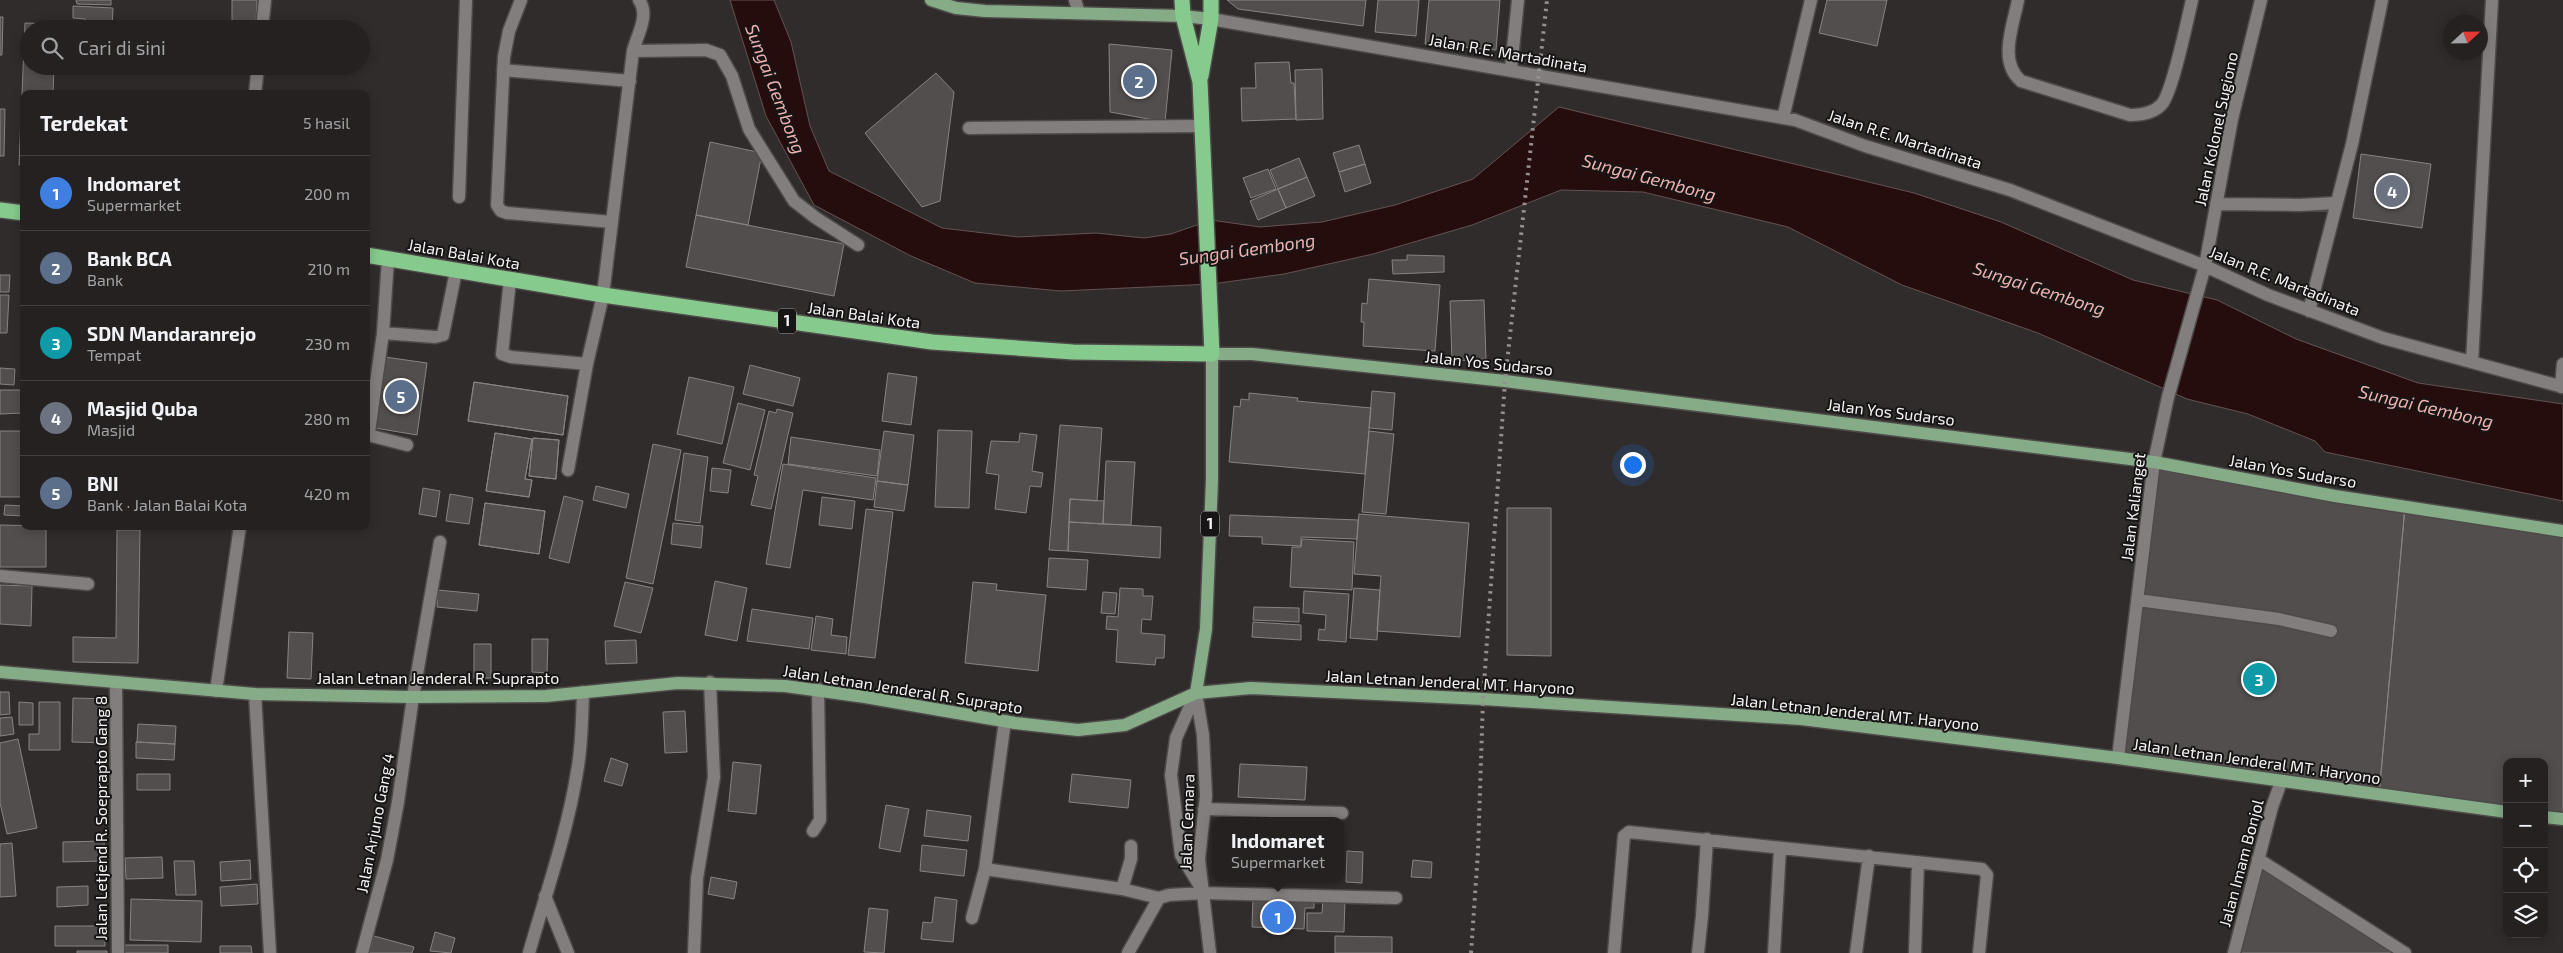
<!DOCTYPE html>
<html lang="id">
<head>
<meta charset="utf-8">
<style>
	:root { --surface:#252121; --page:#2d292a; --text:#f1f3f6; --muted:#a3a3a5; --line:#423e3f; --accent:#5bd56e }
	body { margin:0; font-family:"Exo 2",sans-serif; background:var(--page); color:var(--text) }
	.controls { position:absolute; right:15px; bottom:15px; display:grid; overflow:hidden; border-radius:10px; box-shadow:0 2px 12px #0003 }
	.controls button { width:45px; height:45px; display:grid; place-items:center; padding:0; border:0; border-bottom:1px solid var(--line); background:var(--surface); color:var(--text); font:25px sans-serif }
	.compass { position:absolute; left:2443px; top:15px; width:45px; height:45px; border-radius:50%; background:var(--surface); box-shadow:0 2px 12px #0003; rotate:68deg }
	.you { position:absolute; left:1632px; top:464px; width:18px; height:18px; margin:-12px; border:4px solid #fff; border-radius:50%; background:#1a73e8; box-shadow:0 0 0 8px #1a73e833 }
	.badge { display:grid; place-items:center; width:32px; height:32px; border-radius:50%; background:var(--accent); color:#fff; font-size:16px; font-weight:700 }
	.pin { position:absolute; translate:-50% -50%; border:2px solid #fff; box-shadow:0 1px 5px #0006 }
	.popup { position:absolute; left:1212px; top:817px; width:132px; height:65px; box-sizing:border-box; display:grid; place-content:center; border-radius:10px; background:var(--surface); filter:drop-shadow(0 1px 4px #0005); font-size:16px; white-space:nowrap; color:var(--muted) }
	.popup b { font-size:19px; color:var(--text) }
	.popup::after { content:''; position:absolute; left:50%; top:100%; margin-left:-10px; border:10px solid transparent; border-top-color:var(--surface) }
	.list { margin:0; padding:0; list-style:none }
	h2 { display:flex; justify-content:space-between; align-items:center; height:65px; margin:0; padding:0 20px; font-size:21px }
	h2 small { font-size:16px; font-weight:400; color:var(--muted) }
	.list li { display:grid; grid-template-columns:32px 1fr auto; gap:15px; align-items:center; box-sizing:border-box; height:75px; padding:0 20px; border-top:1px solid var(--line) }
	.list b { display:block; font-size:19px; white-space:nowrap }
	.list p { margin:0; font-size:16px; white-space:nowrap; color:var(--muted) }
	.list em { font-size:16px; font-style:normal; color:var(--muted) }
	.icon { flex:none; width:28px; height:28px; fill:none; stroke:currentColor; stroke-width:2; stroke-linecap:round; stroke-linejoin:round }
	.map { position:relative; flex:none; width:2563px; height:953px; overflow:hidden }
	.search { position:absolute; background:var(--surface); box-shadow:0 2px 12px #0003; left:20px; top:20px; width:350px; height:55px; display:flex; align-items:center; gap:12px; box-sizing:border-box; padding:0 18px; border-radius:28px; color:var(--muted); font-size:19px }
	.panel { position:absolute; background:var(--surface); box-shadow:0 2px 12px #0003; left:20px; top:90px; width:350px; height:440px; border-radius:10px }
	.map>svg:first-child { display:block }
	.water { fill:#260d0d; stroke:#645252 }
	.building { fill:#534e4e; stroke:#888383 }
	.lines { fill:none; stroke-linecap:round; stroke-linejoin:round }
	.minor-casing { stroke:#4e4a4a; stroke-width:15 }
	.major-casing { stroke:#4e4a4a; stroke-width:15 }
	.highway-casing { stroke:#4e4a4a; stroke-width:18 }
	.minor { stroke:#837e7e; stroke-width:12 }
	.major { stroke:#85ac87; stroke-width:12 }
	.highway { stroke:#86cb8d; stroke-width:15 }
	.rail { stroke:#949090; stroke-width:4; stroke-dasharray:2.5 5; stroke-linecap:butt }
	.labels { text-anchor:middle; stroke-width:4; stroke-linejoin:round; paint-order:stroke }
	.shield { fill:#171515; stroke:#b2b0b0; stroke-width:1 }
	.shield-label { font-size:15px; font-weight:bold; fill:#f5f2f2 }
	.street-label { font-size:16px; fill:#f5f2f2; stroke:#171515 }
	.water-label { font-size:18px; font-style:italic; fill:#eeb1af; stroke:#171515 }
</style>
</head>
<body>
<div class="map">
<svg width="2563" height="953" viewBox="0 0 2563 953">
	<rect width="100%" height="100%" fill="#312c2c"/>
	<path class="water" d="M730 0H774L791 42 810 126 829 171 942 228 1018 237 1096 233 1144 238 1171 234 1211 220 1260 227 1322 222 1395 205 1473 179 1559 107 1914 193 2001 222 2133 280 2217 300 2296 339 2418 383 2563 404V501L2325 452 2315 441 2248 414 2187 399 2038 333 1902 285 1788 227 1643 192 1561 190 1472 225 1373 254 1284 274 1212 284 1061 291 975 283 911 256 814 205 766 116Z"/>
	<path class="building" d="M76 0H111V5L77 4Z
		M232 0H257L256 22 232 21Z
		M1227 0H1366L1363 26 1238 9Z
		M1378 0H1419L1416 36 1375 32Z
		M1429 0H1500L1496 50 1425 44Z
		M1827 0H1887L1877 46 1819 33Z
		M73 6 113 8 112 29H85V19L73 18Z
		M0 17H3L2 55H0Z
		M25 23 55 24V29H29V66H54L53 94H24V165H19Z
		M1109 44 1172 50 1165 122 1110 112Z
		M1289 62 1291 83H1294L1296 119 1242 121 1241 88H1256L1255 63Z
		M1322 69 1323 119 1296 120 1295 70Z
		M936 73 954 92 940 201 922 207 865 133Z
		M0 109H5L4 156H0Z
		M710 142 762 153 748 225 696 215Z
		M1359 145 1365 164 1339 172 1333 153Z
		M2361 154 2431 164 2422 228 2353 218Z
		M1299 158 1307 177 1278 189 1270 170Z
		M1365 164 1371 183 1345 192 1339 172Z
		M1268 169 1276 189 1251 198 1243 178Z
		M1307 177 1315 196 1286 208 1278 189Z
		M1278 189 1286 208 1258 220 1250 201Z
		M696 215 844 244 834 296 686 267Z
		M1407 255 1444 256V272L1393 274 1392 260H1407Z
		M0 275H10L9 292H0Z
		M1369 279 1440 285 1435 351 1363 346 1364 322H1361L1362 303 1367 304Z
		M0 295H9L7 333H0Z
		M1484 300 1486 359 1452 361 1450 301Z
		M385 357 427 363 417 435 375 428Z
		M750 365 800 378 793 406 743 394Z
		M0 368 15 369 14 385 0 384Z
		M888 373 917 377 911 425 882 421Z
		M689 377 734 387 722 444 677 434Z
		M474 382 568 396 563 435 468 421Z
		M474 382 568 396 563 435 468 421Z
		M0 390H24V413L0 414Z
		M1372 391 1395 393 1392 430 1369 428Z
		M1249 393 1298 398 1297 401 1371 408 1365 474 1229 462 1234 406 1240 407 1241 399 1249 400Z
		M738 403 765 410 750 470 723 463Z
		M777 409 793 413 771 509 751 505 758 476 754 475 769 411 776 413Z
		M1060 425 1102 428 1097 501 1070 499 1068 551 1049 550Z
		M938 430 972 431 969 508 935 507Z
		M0 431H24V497H0Z
		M884 431 914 435 908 485 877 481Z
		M1369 431 1394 434 1386 514 1362 512Z
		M495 433 532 439 525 479 532 480 529 497 486 491Z
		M495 433 532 439 525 479 532 480 529 497 486 491Z
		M1020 433 1037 435 1032 471 1043 473 1041 487 1030 486 1026 513 995 509 999 475 986 473 991 441 1019 442Z
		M791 437 880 450 877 476 788 464Z
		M533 438 559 440 556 479 529 476Z
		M533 438 559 440 556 479 529 476Z
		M653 444 681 450 653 584 626 578Z
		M684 453 708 457 700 523 675 520Z
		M1106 461 1135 462 1131 525 1103 524Z
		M2154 462 2405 507 2379 795 2118 758Z
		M783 464 876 478 873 500 803 490 790 568 766 564Z
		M712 468 731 470 728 493 710 491Z
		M877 481 908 485 904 511 874 507Z
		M596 486 629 494 626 508 593 500Z
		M423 488 440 491 436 517 419 514Z
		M450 494 473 498 469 524 446 521Z
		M564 496 583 501 569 563 549 558Z
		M822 497 855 501 852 529 819 525Z
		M1070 499 1104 501 1103 524 1069 522Z
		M485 503 545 511 539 554 479 545Z
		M485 503 545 511 539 554 479 545Z
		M5 505 24 506V516L4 515Z
		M2405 507 2563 531V819L2544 817V762H2507V812L2379 795Z
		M1507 508H1551V656L1507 655Z
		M866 509 893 512 875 658 848 655Z
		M1359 514 1469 523 1460 637 1377 631 1381 576 1354 574Z
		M1230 515 1358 520 1357 539 1301 537V546L1262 544V537L1229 536Z
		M1069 522 1161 527 1160 558 1068 551Z
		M673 523 703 526 701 548 671 544Z
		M0 525 46 526V567H0Z
		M117 530H140L138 663 73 662V637L116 638Z
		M1302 539 1354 542 1352 590 1290 587 1292 547H1301Z
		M1049 558 1088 560 1086 590 1047 587Z
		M715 581 747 588 737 641 705 635Z
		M625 582 653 588 641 633 614 626Z
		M973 582 997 584 996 590 1046 595 1038 671 965 663Z
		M0 585 32 586 31 626 0 624Z
		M1120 588 1143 589V596H1153L1151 620 1142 619 1141 633 1165 635 1164 658H1156L1155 665 1116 662 1118 630 1106 629 1107 616 1118 617Z
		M1354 588 1380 590 1377 640 1350 638Z
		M438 590 479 594 477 611 437 607Z
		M1304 591 1349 594 1346 642 1318 640 1319 629 1325 630 1326 615 1303 613Z
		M1103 592 1117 593 1115 614 1101 613Z
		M1254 607 1299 608V622L1253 620Z
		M752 609 813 618 809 649 747 641Z
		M816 616 833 619 831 635 847 637 846 654 811 650Z
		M1253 622 1301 625V640L1252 637Z
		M289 632 313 633 311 679 287 678Z
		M532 639H548L547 673 532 672Z
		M636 640 637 663 606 664 605 641Z
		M474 644H491V678H474Z
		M0 692H9L10 714 0 715Z
		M73 698 110 699V743L72 742Z
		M19 702 33 703V725H19Z
		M39 702H60V750H29V734H39Z
		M685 711 687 752 665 753 663 712Z
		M12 717 14 734 0 736V718Z
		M138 724 176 726 175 744 137 742Z
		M18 739 37 828 7 834 0 803V743Z
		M136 742 175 744 174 760 136 758Z
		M611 758 628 764 622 786 604 781Z
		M733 762 761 765 756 814 728 811Z
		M1240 764 1307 767 1305 800 1238 797Z
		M137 774H170V790H137Z
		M1072 774 1131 780 1128 808 1069 802Z
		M886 805 909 809 900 852 879 848Z
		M927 810 971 816 968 841 924 836Z
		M1243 814 1302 815V821H1243Z
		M104 841 105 861 63 862V842Z
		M12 843 16 896 0 897V844Z
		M922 845 967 850 964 876 920 871Z
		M1347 851 1363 852 1362 883 1346 882Z
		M162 857 163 878 126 879 125 858Z
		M2258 859 2405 953H2234Z
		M250 860 251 879 221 881 220 862Z
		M1413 860 1432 862 1431 878 1411 877Z
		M174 861H194L196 895H176Z
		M711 877 737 882 734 899 708 894Z
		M257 884 258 904 221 906 220 887Z
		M88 886V905L57 907V887Z
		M935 897 957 900 953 942 921 939 923 922 932 923Z
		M1253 897 1314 898V908H1305L1304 929 1252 927Z
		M1323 898 1345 899 1344 932 1307 931V913H1322Z
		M131 899 202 901 201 942 130 940Z
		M869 908 888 910 884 953 864 952Z
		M55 926H105V946H55Z
		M435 932 455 938 451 953 430 951Z
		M374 936 414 947 412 953H369Z
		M1335 936 1392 937V953H1335Z
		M123 945H168V953H123Z
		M220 946H251L252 953H220Z
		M77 951H107V953H77Z"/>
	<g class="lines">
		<g class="minor-casing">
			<path id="minor" d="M521 0 509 31 504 57 497 205 501 211 507 213 612 222
				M1075 0 1079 13
				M2018 0C2013 26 1998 62 2021 81L2130 115C2141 115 2154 113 2162 104 2173 90 2187 21 2192 0
				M1211 19 1795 120 1865 146 2010 190 2205 266 2268 295 2383 338 2563 387
				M262 29 265 0
				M633 51 706 50 720 55 732 76 749 129 794 201 816 218 858 245
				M1511 69 1518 0
				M503 70 630 81
				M255 94 258 66
				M1783 118 1811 0
				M969 128 1202 126
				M459 197 466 0
				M2216 204 2300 205 2336 203
				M388 259 383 333 435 337 443 335 456 271
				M510 280 502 354 511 357 587 364
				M2309 311 2352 144 2382 0
				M383 333 369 432 372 436 407 445
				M2472 362 2492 0
				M2561 387 2563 364
				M568 470 587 364 603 295 633 51C637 35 650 15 639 0
				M0 576 88 584
				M2138 600 2279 619 2331 631
				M116 682 118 953
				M216 691 240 526
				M1196 693 1203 735 1206 796 1199 859 1210 953
				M1196 693 1176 738 1171 775 1181 855 1200 886
				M255 694 270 953
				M2118 758 2154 462 2168 397 2205 266 2232 119 2261 0
				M1204 809 1342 813
				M813 831 820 820 818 689
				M2258 859 2405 953
				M985 869 1122 889 1131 859V846
				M1122 889 1159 898
				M545 896 568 953
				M972 918 985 869 1005 721
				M362 953 387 860 398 802 413 697 440 542
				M529 953C546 893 567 834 577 772 582 746 582 719 583 692
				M694 953 697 878 714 777 710 682
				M1128 953 1159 898 1169 895 1203 893 1396 898
				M1614 953 1624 836 1629 832 1982 869 1987 875 1979 953
				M1698 953 1702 916 1707 839
				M1774 953 1780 848
				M1856 953 1869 856
				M1915 953 1918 862
				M2234 953 2272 807 2281 782"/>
		</g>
		<g class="major-casing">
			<path id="major" d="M931 0 956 8 985 11 1183 16 1211 19
				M0 672 255 694 413 697 546 696 678 683 785 686 865 697 1015 723 1078 730 1125 725 1196 693 1251 688 1483 699 1801 719 2118 758 2507 812
				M1196 693 1206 629 1212 480V354H1252L1505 381 2154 462 2335 496 2563 531
				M2544 817 2563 819"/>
		</g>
		<g class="highway-casing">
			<path id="highway" d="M1201 76 1211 19V0
				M0 210 24 213
				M366 255 603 295 932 342 1073 352 1212 354 1200 82 1183 16 1182 0"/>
		</g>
		<use href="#minor" class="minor"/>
		<use href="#major" class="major"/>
		<use href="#highway" class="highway"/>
		<path class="rail" d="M1471 953 1478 852 1483 699 1505 381 1547 0"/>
	</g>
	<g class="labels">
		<g class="shield">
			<rect x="778" y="308.5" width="18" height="25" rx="4"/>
			<rect x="1201" y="511.5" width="18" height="25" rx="4"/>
		</g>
		<g class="shield-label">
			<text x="787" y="326">1</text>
			<text x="1210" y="529">1</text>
		</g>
		<g class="street-label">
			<text transform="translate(1508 53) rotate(10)" y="6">Jalan R.E. Martadinata</text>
			<text transform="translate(2216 129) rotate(-78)" y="6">Jalan Kolonel Sugiono</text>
			<text transform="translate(1905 139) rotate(18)" y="6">Jalan R.E. Martadinata</text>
			<text transform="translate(464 254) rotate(10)" y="6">Jalan Balai Kota</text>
			<text transform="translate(2285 281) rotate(22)" y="6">Jalan R.E. Martadinata</text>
			<text transform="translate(864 315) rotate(8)" y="6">Jalan Balai Kota</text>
			<text transform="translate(1489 363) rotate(6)" y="6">Jalan Yos Sudarso</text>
			<text transform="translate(1891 412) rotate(7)" y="6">Jalan Yos Sudarso</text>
			<text transform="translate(2293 471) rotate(10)" y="6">Jalan Yos Sudarso</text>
			<text transform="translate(2133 507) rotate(-83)" y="6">Jalan Kalianget</text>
			<text x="438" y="684">Jalan Letnan Jenderal R. Suprapto</text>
			<text transform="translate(1450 682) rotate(3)" y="6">Jalan Letnan Jenderal MT. Haryono</text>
			<text transform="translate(903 689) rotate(9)" y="6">Jalan Letnan Jenderal R. Suprapto</text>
			<text transform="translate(1855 712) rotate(6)" y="6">Jalan Letnan Jenderal MT. Haryono</text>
			<text transform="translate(2257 761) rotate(8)" y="6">Jalan Letnan Jenderal MT. Haryono</text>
			<text transform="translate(101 818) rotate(-90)" y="6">Jalan Letjend R. Soeprapto Gang 8</text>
			<text transform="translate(1187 822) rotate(-88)" y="6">Jalan Cemara</text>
			<text transform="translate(375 823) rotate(-79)" y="6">Jalan Arjuno Gang 4</text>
			<text transform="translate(2241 863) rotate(-75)" y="6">Jalan Imam Bonjol</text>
		</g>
		<g class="water-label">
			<text transform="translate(775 89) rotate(69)" y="6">Sungai Gembong</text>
			<text transform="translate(1649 178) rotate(15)" y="6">Sungai Gembong</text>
			<text transform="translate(1247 250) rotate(-8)" y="6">Sungai Gembong</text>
			<text transform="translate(2039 289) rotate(18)" y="6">Sungai Gembong</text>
			<text transform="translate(2426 407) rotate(13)" y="6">Sungai Gembong</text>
		</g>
	</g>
</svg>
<div class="controls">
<button>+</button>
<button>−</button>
<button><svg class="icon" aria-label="locate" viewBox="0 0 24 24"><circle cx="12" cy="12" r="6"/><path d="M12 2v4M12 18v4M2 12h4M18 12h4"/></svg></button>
<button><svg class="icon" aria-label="layers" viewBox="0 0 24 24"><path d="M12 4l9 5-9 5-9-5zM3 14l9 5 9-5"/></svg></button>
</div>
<svg class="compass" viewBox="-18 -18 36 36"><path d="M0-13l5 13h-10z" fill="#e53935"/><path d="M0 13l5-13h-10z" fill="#a3a3a5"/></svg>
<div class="you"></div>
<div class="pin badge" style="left:1278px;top:917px;background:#3f7fe0">1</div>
<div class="popup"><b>Indomaret</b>Supermarket</div>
<div class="pin badge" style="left:1139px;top:81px;background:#5c6f8a">2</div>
<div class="pin badge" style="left:2259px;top:679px;background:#0f9aa8">3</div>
<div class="pin badge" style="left:2392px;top:191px;background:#6b7280">4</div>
<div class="pin badge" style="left:401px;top:396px;background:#5c6f8a">5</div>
<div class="search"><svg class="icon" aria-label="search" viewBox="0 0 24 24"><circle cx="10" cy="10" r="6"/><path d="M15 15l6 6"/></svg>Cari di sini</div>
<section class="panel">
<h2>Terdekat<small>5 hasil</small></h2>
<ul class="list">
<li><span class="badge" style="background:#3f7fe0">1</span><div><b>Indomaret</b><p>Supermarket</p></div><em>200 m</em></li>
<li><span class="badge" style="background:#5c6f8a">2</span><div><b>Bank BCA</b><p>Bank</p></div><em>210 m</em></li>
<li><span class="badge" style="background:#0f9aa8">3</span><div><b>SDN Mandaranrejo</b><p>Tempat</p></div><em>230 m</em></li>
<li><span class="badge" style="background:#6b7280">4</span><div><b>Masjid Quba</b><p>Masjid</p></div><em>280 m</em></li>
<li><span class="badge" style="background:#5c6f8a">5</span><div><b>BNI</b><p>Bank · Jalan Balai Kota</p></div><em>420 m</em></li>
</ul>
</section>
</div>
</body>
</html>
